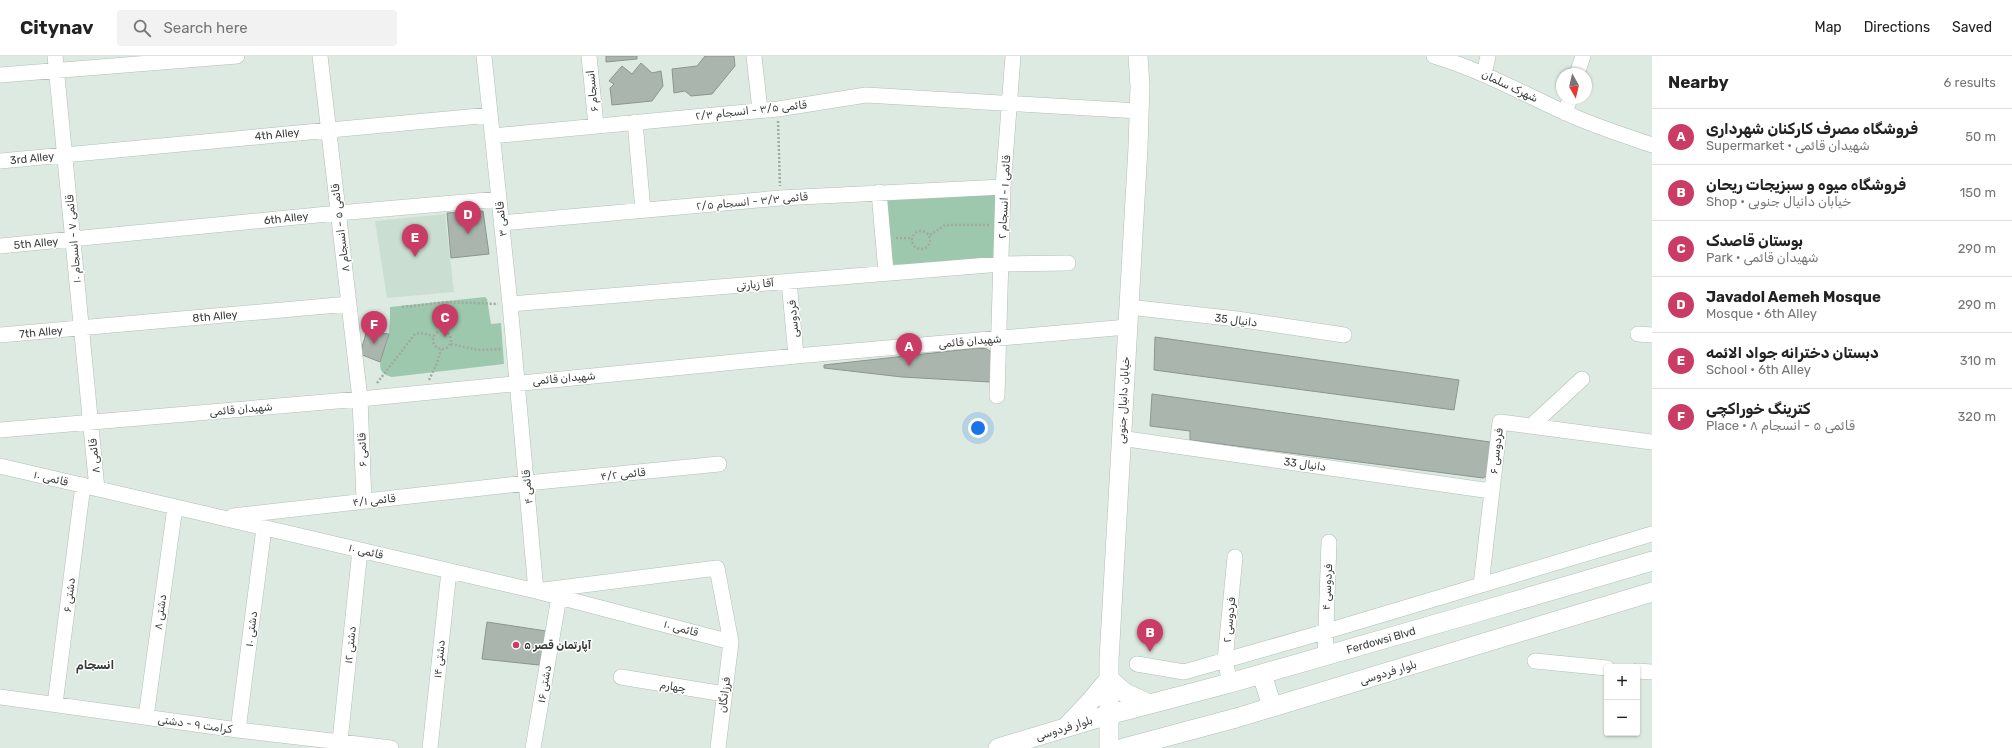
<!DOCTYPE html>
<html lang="en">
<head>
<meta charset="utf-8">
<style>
	:root { --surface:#fff; --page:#f2f2f2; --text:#222; --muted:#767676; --line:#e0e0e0; --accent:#ca3c66 }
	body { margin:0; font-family:Rubik,Vazirmatn,sans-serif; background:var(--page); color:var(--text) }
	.controls { position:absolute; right:12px; bottom:12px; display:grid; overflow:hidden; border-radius:4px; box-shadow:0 1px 3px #0004 }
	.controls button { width:36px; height:36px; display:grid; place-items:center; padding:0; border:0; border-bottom:1px solid var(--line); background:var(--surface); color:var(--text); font:20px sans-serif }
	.compass { position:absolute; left:1556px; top:12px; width:36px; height:36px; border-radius:50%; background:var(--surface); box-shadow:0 1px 3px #0004; rotate:172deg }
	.you { position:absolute; left:978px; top:372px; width:14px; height:14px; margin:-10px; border:3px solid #fff; border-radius:50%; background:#1a73e8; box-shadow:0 0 0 6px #1a73e833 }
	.badge { display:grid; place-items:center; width:26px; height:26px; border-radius:50%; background:var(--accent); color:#fff; font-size:13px; font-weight:700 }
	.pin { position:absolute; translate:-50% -33px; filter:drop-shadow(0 1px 2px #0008) }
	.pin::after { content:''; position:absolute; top:21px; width:14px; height:12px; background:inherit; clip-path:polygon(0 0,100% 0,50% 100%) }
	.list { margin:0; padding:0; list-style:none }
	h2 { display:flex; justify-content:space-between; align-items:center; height:52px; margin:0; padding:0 16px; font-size:17px }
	h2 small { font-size:13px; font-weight:400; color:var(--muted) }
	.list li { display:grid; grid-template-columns:26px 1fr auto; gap:12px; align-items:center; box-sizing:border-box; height:56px; padding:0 16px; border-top:1px solid var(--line) }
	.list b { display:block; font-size:15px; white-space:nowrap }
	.list p { margin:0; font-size:13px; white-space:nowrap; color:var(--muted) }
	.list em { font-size:13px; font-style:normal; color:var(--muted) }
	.icon { flex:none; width:22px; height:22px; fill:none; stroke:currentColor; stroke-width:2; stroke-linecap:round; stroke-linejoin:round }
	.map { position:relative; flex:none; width:1652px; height:692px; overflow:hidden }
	header { display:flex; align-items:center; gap:24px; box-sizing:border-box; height:56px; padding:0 20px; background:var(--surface); border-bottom:1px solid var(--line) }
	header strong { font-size:19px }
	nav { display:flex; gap:22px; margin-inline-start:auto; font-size:14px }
	.search { width:280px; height:36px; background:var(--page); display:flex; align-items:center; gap:10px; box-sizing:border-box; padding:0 14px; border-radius:4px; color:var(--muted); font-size:15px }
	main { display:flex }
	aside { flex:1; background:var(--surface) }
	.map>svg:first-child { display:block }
	.built { fill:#cbded2 }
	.green { fill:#9ec8ad }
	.building { fill:#a9b5ad; stroke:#8a968e }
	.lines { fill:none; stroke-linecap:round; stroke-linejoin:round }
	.minor-casing { stroke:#b2beb6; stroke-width:16 }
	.major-casing { stroke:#b2beb6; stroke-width:20 }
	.path { stroke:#a0aaa3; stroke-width:2.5; stroke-dasharray:2 2; stroke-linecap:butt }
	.minor { stroke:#fff; stroke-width:15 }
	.major { stroke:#fff; stroke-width:19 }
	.poi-dot { fill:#ca3c66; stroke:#fff; stroke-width:1.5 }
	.labels { text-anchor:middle; stroke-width:3; stroke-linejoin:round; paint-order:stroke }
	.street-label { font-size:11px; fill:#383d3a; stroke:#fff }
	.poi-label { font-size:11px; font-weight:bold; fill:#383d3a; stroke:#fff; text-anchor:start }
	.neighbourhood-label { font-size:12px; font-weight:bold; fill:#383d3a; stroke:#fff }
</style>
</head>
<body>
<header>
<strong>Citynav</strong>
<div class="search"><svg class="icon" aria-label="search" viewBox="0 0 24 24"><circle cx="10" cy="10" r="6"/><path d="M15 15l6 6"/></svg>Search here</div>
<nav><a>Map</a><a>Directions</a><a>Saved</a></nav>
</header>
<main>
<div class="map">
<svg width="1652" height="692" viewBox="0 0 1652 692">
	<rect width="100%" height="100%" fill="#ddeae1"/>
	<path class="built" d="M445 158 454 236 387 242 375 165Z"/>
	<path class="green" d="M996 136 993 204 887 209 885 142Z
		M485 241 487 243 491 268 501 267 504 308 392 321C369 316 386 295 388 282 390 272 390 261 390 251Z"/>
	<path class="building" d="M606 0H637V3L606 6Z
		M705 0H734L735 10 712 38 691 40 685 35 674 37 672 13 697 10Z
		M641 7 652 17 661 15 663 30 652 45 612 49 610 32 614 28 609 25 622 10 632 18Z
		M483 155 489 198 451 202 447 157Z
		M367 274 375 277 389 278 380 306 360 298Z
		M1155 281 1459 324 1454 354 1154 314Z
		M978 292 987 293 991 296 994 316 990 326 902 321 824 312V309Z
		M1152 338 1497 387 1493 416 1483 422 1190 384V375L1150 370Z
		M487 566 553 576 539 609 482 603Z"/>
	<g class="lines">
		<g class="minor-casing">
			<path id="minor" d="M55 0 97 433
				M320 0 360 343 364 445
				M484 0 510 248 536 535 717 512 731 586 718 692
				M589 0 596 69
				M754 0 760 54
				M1434 0C1481 14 1522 37 1566 57 1594 70 1623 79 1652 89
				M1484 18 1488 0
				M1577 18 1583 0
				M0 19 237 0
				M1565 57 1570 42
				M635 66 643 154
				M492 80 778 53 866 39 1139 55
				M0 105 490 59
				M879 136 886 216
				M501 167 780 142 1003 131
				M0 190 338 157 499 143
				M789 225 796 300
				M510 248 1001 208 1068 207
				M1128 251 1237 263 1344 279
				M1638 278 1652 279
				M0 279 349 248
				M997 340 1003 131 1013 0
				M1531 370 1582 323
				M0 374 360 343 796 300 1127 271
				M1120 382 1491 435
				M0 410 536 535 731 586
				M233 460 527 427 719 408
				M1481 529 1500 366 1652 386
				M1325 600 1329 486
				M1535 605 1607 612
				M1137 608 1184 616 1324 576 1652 478
				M1637 615 1652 616
				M621 621 724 638
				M1230 627 1225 604 1235 501
				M0 641 238 674 391 692
				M55 648 83 429
				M146 661 175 451
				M238 674 264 472
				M340 685 360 494
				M430 692 449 515
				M533 692 559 541"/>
		</g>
		<g class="major-casing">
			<path id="major" d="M1262 618 1272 651
				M1067 670 1088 648 1109 623 1125 637 1149 648
				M998 692 1108 659 1230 627 1478 556 1652 505
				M1109 692V604L1138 91 1140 30 1138 0
				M1124 692 1236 662 1652 536"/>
		</g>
		<path class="path" d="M778 65 780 130
			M912 184a9 9 0 1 1 18 0a9 9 0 1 1-18 0Z
			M930 179 945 169H989
			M896 182H912
			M402 251 448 246 498 248
			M433 284a9 9 0 1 1 18 0a9 9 0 1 1-18 0Z
			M443 275 448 246
			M451 288 478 294 502 293
			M429 324 437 307 441 293
			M377 327 415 278 421 277 434 280"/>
		<use href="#minor" class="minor"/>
		<use href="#major" class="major"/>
	</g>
	<circle class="poi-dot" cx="516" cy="589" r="4"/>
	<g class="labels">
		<g class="street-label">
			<text transform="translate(1510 30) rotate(25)" y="4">شهرک سلمان</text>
			<text transform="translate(592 35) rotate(-96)" y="4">انسجام ۶</text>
			<text transform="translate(751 54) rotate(-6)" y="4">قائمی ۳/۵ - انسجام ۲/۳</text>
			<text transform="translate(277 78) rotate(-6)" y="4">4th Alley</text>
			<text transform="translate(32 102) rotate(-6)" y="4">3rd Alley</text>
			<text transform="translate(1004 141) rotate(-87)" y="4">قائمی ۱ - انسجام ۲</text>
			<text transform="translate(752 145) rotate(-5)" y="4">قائمی ۳/۳ - انسجام ۲/۵</text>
			<text transform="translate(286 162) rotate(-6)" y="4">6th Alley</text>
			<text transform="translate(501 163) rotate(-96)" y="4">قائمی ۳</text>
			<text transform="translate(340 172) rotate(-97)" y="4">قائمی ۵ - انسجام ۸</text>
			<text transform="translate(73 183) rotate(-95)" y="4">قائمی ۷ - انسجام ۱۰</text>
			<text transform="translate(36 187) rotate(-5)" y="4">5th Alley</text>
			<text transform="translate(755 228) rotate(-5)" y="4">آقا زیارتی</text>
			<text transform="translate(215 260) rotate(-5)" y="4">8th Alley</text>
			<text transform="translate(793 263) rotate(-95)" y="4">فردوسی</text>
			<text transform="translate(1236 264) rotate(7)" y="4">دانیال 35</text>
			<text transform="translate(41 276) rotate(-5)" y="4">7th Alley</text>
			<text transform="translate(970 285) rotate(-5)" y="4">شهیدان قائمی</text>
			<text transform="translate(564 322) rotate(-5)" y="4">شهیدان قائمی</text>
			<text transform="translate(1123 344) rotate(-87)" y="4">خیابان دانیال جنوبی</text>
			<text transform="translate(241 353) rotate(-5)" y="4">شهیدان قائمی</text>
			<text transform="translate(362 394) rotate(-92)" y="4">قائمی ۶</text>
			<text transform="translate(1496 395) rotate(-83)" y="4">فردوسی ۶</text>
			<text transform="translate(94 400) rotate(-96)" y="4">قائمی ۸</text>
			<text transform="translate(1305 408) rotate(8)" y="4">دانیال 33</text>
			<text transform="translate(623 418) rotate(-6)" y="4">قائمی ۴/۲</text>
			<text transform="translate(51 422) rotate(13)" y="4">قائمی ۱۰</text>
			<text transform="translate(527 431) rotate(-95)" y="4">قائمی ۴</text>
			<text transform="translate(374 444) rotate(-6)" y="4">قائمی ۴/۱</text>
			<text transform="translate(366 495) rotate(13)" y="4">قائمی ۱۰</text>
			<text transform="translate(1327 531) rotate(-87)" y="4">فردوسی ۴</text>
			<text transform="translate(69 539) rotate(-83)" y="4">دشتی ۶</text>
			<text transform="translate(160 556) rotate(-82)" y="4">دشتی ۸</text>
			<text transform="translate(1229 564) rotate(-84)" y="4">فردوسی ۲</text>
			<text transform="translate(681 572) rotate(15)" y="4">قائمی ۱۰</text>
			<text transform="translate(251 573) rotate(-83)" y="4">دشتی ۱۰</text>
			<text transform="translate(1381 584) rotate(-16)" y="4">Ferdowsi Blvd</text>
			<text transform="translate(350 589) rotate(-84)" y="4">دشتی ۱۲</text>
			<text transform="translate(439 603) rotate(-84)" y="4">دشتی ۱۴</text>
			<text transform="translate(1388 616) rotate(-17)" y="4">بلوار فردوسی</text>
			<text transform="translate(544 628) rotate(-80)" y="4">دشتی ۱۶</text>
			<text transform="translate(673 630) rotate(9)" y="4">چهارم</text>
			<text transform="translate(724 639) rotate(-83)" y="4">فرزانگان</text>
			<text transform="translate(195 668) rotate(8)" y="4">کرامت ۹ - دشتی</text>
			<text transform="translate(1064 672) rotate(-17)" y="4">بلوار فردوسی</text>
		</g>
		<g class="poi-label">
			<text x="524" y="593">آپارتمان قصر ۵</text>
		</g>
		<g class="neighbourhood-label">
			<text x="95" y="613">انسجام</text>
		</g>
	</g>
</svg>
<div class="controls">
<button>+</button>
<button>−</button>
</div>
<svg class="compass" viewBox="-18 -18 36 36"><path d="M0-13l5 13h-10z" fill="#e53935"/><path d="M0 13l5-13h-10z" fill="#767676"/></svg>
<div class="you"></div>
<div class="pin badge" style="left:909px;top:310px">A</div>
<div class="pin badge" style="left:1150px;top:596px">B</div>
<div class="pin badge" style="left:445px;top:281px">C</div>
<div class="pin badge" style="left:468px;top:178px">D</div>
<div class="pin badge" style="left:415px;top:201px">E</div>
<div class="pin badge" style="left:374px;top:288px">F</div>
</div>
<aside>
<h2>Nearby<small>6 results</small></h2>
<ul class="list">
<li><span class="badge">A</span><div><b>فروشگاه مصرف کارکنان شهرداری</b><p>Supermarket · شهیدان قائمی</p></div><em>50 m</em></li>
<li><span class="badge">B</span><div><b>فروشگاه میوه و سبزیجات ریحان</b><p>Shop · خیابان دانیال جنوبی</p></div><em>150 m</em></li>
<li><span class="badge">C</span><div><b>بوستان قاصدک</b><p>Park · شهیدان قائمی</p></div><em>290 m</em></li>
<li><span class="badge">D</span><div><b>Javadol Aemeh Mosque</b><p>Mosque · 6th Alley</p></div><em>290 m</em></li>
<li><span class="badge">E</span><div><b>دبستان دخترانه جواد الائمه</b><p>School · 6th Alley</p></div><em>310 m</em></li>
<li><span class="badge">F</span><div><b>کترینگ خوراکچی</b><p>Place · قائمی ۵ - انسجام ۸</p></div><em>320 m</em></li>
</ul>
</aside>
</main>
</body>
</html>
